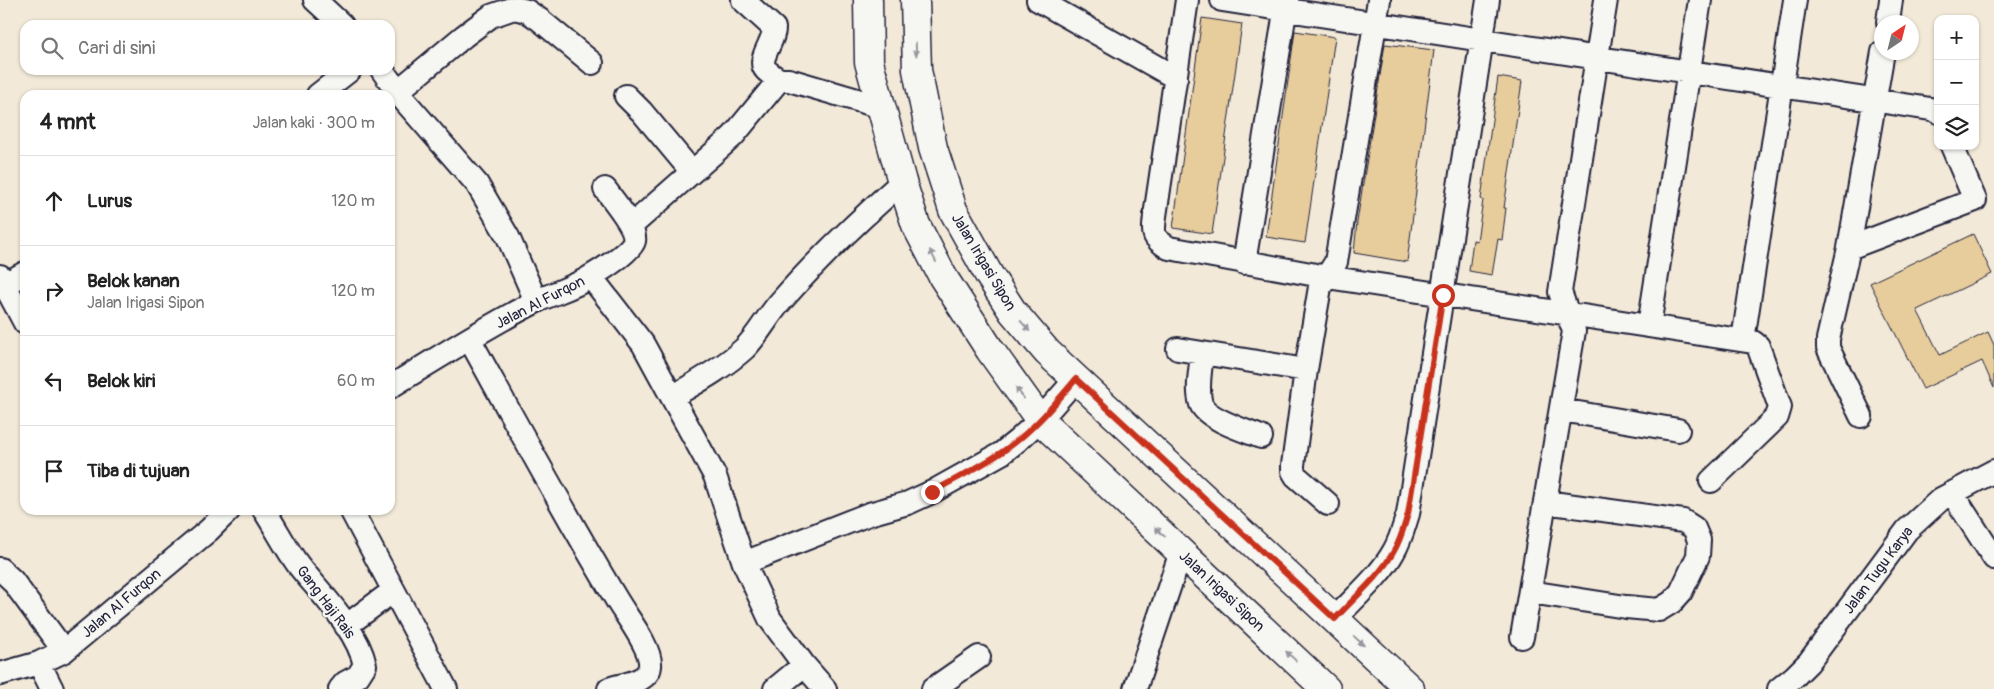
<!DOCTYPE html>
<html lang="id">
<head>
<meta charset="utf-8">
<style>
	:root { --surface:#fff; --page:#f2f2f2; --text:#222; --muted:#767676; --line:#e0e0e0 }
	body { margin:0; font-family:Pangolin,sans-serif; background:var(--page); color:var(--text) }
	.controls { position:absolute; right:15px; top:15px; display:grid; overflow:hidden; border-radius:10px; box-shadow:0 1px 4px #0004 }
	.controls button { width:45px; height:45px; display:grid; place-items:center; padding:0; border:0; border-bottom:1px solid var(--line); background:var(--surface); color:var(--text); font:25px sans-serif }
	.compass { position:absolute; left:1874px; top:15px; width:45px; height:45px; border-radius:50%; background:var(--surface); box-shadow:0 1px 4px #0004; rotate:35deg }
	.stop { position:absolute; width:15px; height:15px; margin:-11px; border:4px solid #c8321e; border-radius:50%; background:#fff }
	.stop.end { background:#c8321e; border-color:#fff; box-shadow:0 1px 5px #0008 }
	.list { margin:0; padding:0; list-style:none }
	h2 { display:flex; justify-content:space-between; align-items:center; height:65px; margin:0; padding:0 20px; font-size:21px }
	h2 small { font-size:16px; font-weight:400; color:var(--muted) }
	.list li { display:grid; grid-template-columns:32px 1fr auto; gap:15px; align-items:center; box-sizing:border-box; height:90px; padding:0 20px; border-top:1px solid var(--line) }
	.list b { display:block; font-size:19px; white-space:nowrap }
	.list p { margin:0; font-size:16px; white-space:nowrap; color:var(--muted) }
	.list em { font-size:16px; font-style:normal; color:var(--muted) }
	.icon { flex:none; width:28px; height:28px; fill:none; stroke:currentColor; stroke-width:2; stroke-linecap:round; stroke-linejoin:round }
	.map { position:relative; flex:none; width:1994px; height:689px; overflow:hidden }
	.search { position:absolute; background:var(--surface); box-shadow:0 1px 4px #0004; left:20px; top:20px; width:375px; height:55px; display:flex; align-items:center; gap:12px; box-sizing:border-box; padding:0 18px; border-radius:15px; color:var(--muted); font-size:19px }
	.panel { position:absolute; background:var(--surface); box-shadow:0 1px 4px #0004; left:20px; top:90px; width:375px; height:425px; border-radius:15px }
	.map>svg:first-child { display:block }
	.building { fill:#e7cc9c; stroke:#22223b }
	.lines { fill:none; stroke-linecap:round; stroke-linejoin:round }
	.minor-casing { stroke:#22223b; stroke-width:26 }
	.tertiary-casing { stroke:#22223b; stroke-width:31 }
	.minor { stroke:#f6f6f2; stroke-width:22 }
	.tertiary { stroke:#f6f6f2; stroke-width:28 }
	.oneway { fill:#9797a0 }
	.route { stroke:#c8321e; stroke-width:6 }
	.labels { text-anchor:middle; stroke-width:5; stroke-linejoin:round; paint-order:stroke }
	.street-label { font-size:15px; fill:#22223b; stroke:#f6f6f2 }
</style>
</head>
<body>
<div class="map">
<svg width="1994" height="689" viewBox="0 0 1994 689">
	<rect width="100%" height="100%" fill="#f2e9d8"/>
	<filter id="ink" filterUnits="userSpaceOnUse"><feTurbulence type="fractalNoise" baseFrequency=".02" numOctaves="2"/><feDisplacementMap in="SourceGraphic" scale="10" xChannelSelector="R" yChannelSelector="G"/><feConvolveMatrix kernelMatrix="1 2 1 2 8 2 1 2 1" color-interpolation-filters="sRGB"/></filter>
	<g filter="url(#ink)">
		<path class="building" d="M1202 18 1242 24 1212 234 1173 228Z
			M1295 31 1335 37 1305 243 1266 237Z
			M1385 44 1434 50 1407 262 1354 253 1357 222Z
			M1498 77 1522 81 1504 208H1506L1502 240 1498 239 1492 275 1469 271 1473 240 1477 241 1483 200 1481 199Z
			M1973 234 1992 274 1917 310 1940 355 1988 332 1994 345V388L1982 361 1923 389 1870 283Z"/>
		<g class="lines">
			<g class="minor-casing">
				<path id="minor" d="M315 0 342 25
					M743 0 774 28C775 41 756 60 766 70 770 74 775 77 779 80
					M1038 0 1176 78
					M1187 0 1155 216C1153 235 1152 238 1169 248L1327 277 1753 342 1758 346 1780 407 1777 417 1711 481
					M1222 0 1937 110 1938 112
					M1888 22 1891 0
					M382 70 403 99 477 184 508 237 536 301
					M398 91 464 36 491 16 514 8 527 11 540 20 592 63
					M318 95 350 70
					M626 96 642 112 692 172
					M631 226 733 136 779 80H789L881 107
					M1849 248 1975 200 1952 146
					M1244 263 1287 0
					M0 276 25 323
					M591 277 643 344 715 476 744 563 770 619 804 665 825 689
					M5 284 25 273
					M1649 326 1700 0
					M470 340C518 427 566 516 618 602 627 617 652 649 650 666 648 683 622 684 609 689
					M1743 340 1795 0
					M1178 349 1306 370
					M1202 353C1201 369 1196 388 1201 404 1207 419 1246 431 1261 437
					M390 387C438 358 485 327 535 302 553 293 573 288 590 277 600 271 632 251 634 241 637 228 613 200 605 189
					M672 397C697 382 723 368 745 348 759 334 768 315 782 300 819 258 860 219 902 182
					M1561 410 1678 430
					M1861 416 1828 348V339L1849 248 1883 52
					M1952 493 1994 558
					M1328 504 1296 476 1293 471V465L1306 370 1320 287 1336 262 1379 0
					M264 510C276 528 286 549 299 566 322 595 357 629 365 665L358 676 345 683 340 689
					M351 510 446 689
					M744 563 869 514 908 503 932 492 1002 453 1017 441 1040 420 1076 379
					M0 569 12 580 64 651
					M1530 592 1626 607 1659 610 1672 602 1681 592 1698 556 1699 540 1694 528 1683 521 1545 502
					M1335 619C1354 598 1381 575 1394 551 1401 539 1404 526 1408 514L1488 0
					M346 626 393 591
					M1522 637 1574 331 1560 292 1606 0
					M39 663 52 689
					M0 674 39 663 64 651 209 530 229 510
					M775 689 804 665
					M933 689 979 657
					M1135 689 1181 552
					M1779 689 1795 676 1809 662 1907 530 1941 499 1994 471"/>
			</g>
			<g class="tertiary-casing">
				<path id="tertiary" d="M868 0 869 62 902 182 916 225 943 277 990 350 1040 420 1326 689
					M915 0 917 70 933 148 953 210 989 275 1013 312 1047 352 1410 689"/>
			</g>
			<use href="#minor" class="minor"/>
			<use href="#tertiary" class="tertiary"/>
		</g>
		<defs><path id="oneway-solid" d="M-6-.8H1V-3.2L6.5 0L1 3.2V.8H-6Z" transform="scale(1.25)"/></defs>
		<g class="oneway">
			<use href="#oneway-solid" transform="translate(916 49) rotate(88)"/>
			<use href="#oneway-solid" transform="translate(933 256) rotate(-117)"/>
			<use href="#oneway-solid" transform="translate(1025 326) rotate(49)"/>
			<use href="#oneway-solid" transform="translate(1020 393) rotate(-126)"/>
			<use href="#oneway-solid" transform="translate(1160 532) rotate(-137)"/>
			<use href="#oneway-solid" transform="translate(1359 641) rotate(43)"/>
			<use href="#oneway-solid" transform="translate(1291 656) rotate(-137)"/>
		</g>
	</g>
	<g class="lines" filter="url(#ink)">
		<path class="route" d="M932 492C955 479 980 467 1002 452 1031 433 1054 405 1076 379L1335 619C1354 598 1381 575 1394 551 1401 539 1404 526 1408 514L1443 295"/>
	</g>
	<g class="labels">
		<g class="street-label">
			<text transform="translate(984 262) rotate(59)" y="5">Jalan Irigasi Sipon</text>
			<text transform="translate(540 302) rotate(-27)" y="5">Jalan Al Furqon</text>
			<text transform="translate(1878 570) rotate(-53)" y="5">Jalan Tugu Karya</text>
			<text transform="translate(1222 591) rotate(43)" y="5">Jalan Irigasi Sipon</text>
			<text transform="translate(326 602) rotate(53)" y="5">Gang Haji Rais</text>
			<text transform="translate(121 603) rotate(-40)" y="5">Jalan Al Furqon</text>
		</g>
	</g>
</svg>
<div class="controls">
<button>+</button>
<button>−</button>
<button><svg class="icon" aria-label="layers" viewBox="0 0 24 24"><path d="M12 4l9 5-9 5-9-5zM3 14l9 5 9-5"/></svg></button>
</div>
<svg class="compass" viewBox="-18 -18 36 36"><path d="M0-13l5 13h-10z" fill="#e53935"/><path d="M0 13l5-13h-10z" fill="#767676"/></svg>
<div class="stop" style="left:1443px;top:295px"></div>
<div class="stop end" style="left:932px;top:492px"></div>
<div class="search"><svg class="icon" aria-label="search" viewBox="0 0 24 24"><circle cx="10" cy="10" r="6"/><path d="M15 15l6 6"/></svg>Cari di sini</div>
<section class="panel">
<h2>4 mnt<small>Jalan kaki · 300 m</small></h2>
<ul class="list">
<li><svg class="icon" aria-label="ahead" viewBox="0 0 24 24"><path d="M12 20V5M6 11l6-6 6 6"/></svg><div><b>Lurus</b></div><em>120 m</em></li>
<li><svg class="icon" aria-label="right" viewBox="0 0 24 24"><path d="M7 20v-9h11M14 6l5 5-5 5"/></svg><div><b>Belok kanan</b><p>Jalan Irigasi Sipon</p></div><em>120 m</em></li>
<li><svg class="icon" aria-label="left" viewBox="0 0 24 24"><path d="M17 20v-9H6M10 6l-5 5 5 5"/></svg><div><b>Belok kiri</b></div><em>60 m</em></li>
<li><svg class="icon" aria-label="arrive" viewBox="0 0 24 24"><path d="M6 21V4h12l-3 4 3 4H6"/></svg><div><b>Tiba di tujuan</b></div></li>
</ul>
</section>
</div>
</body>
</html>
